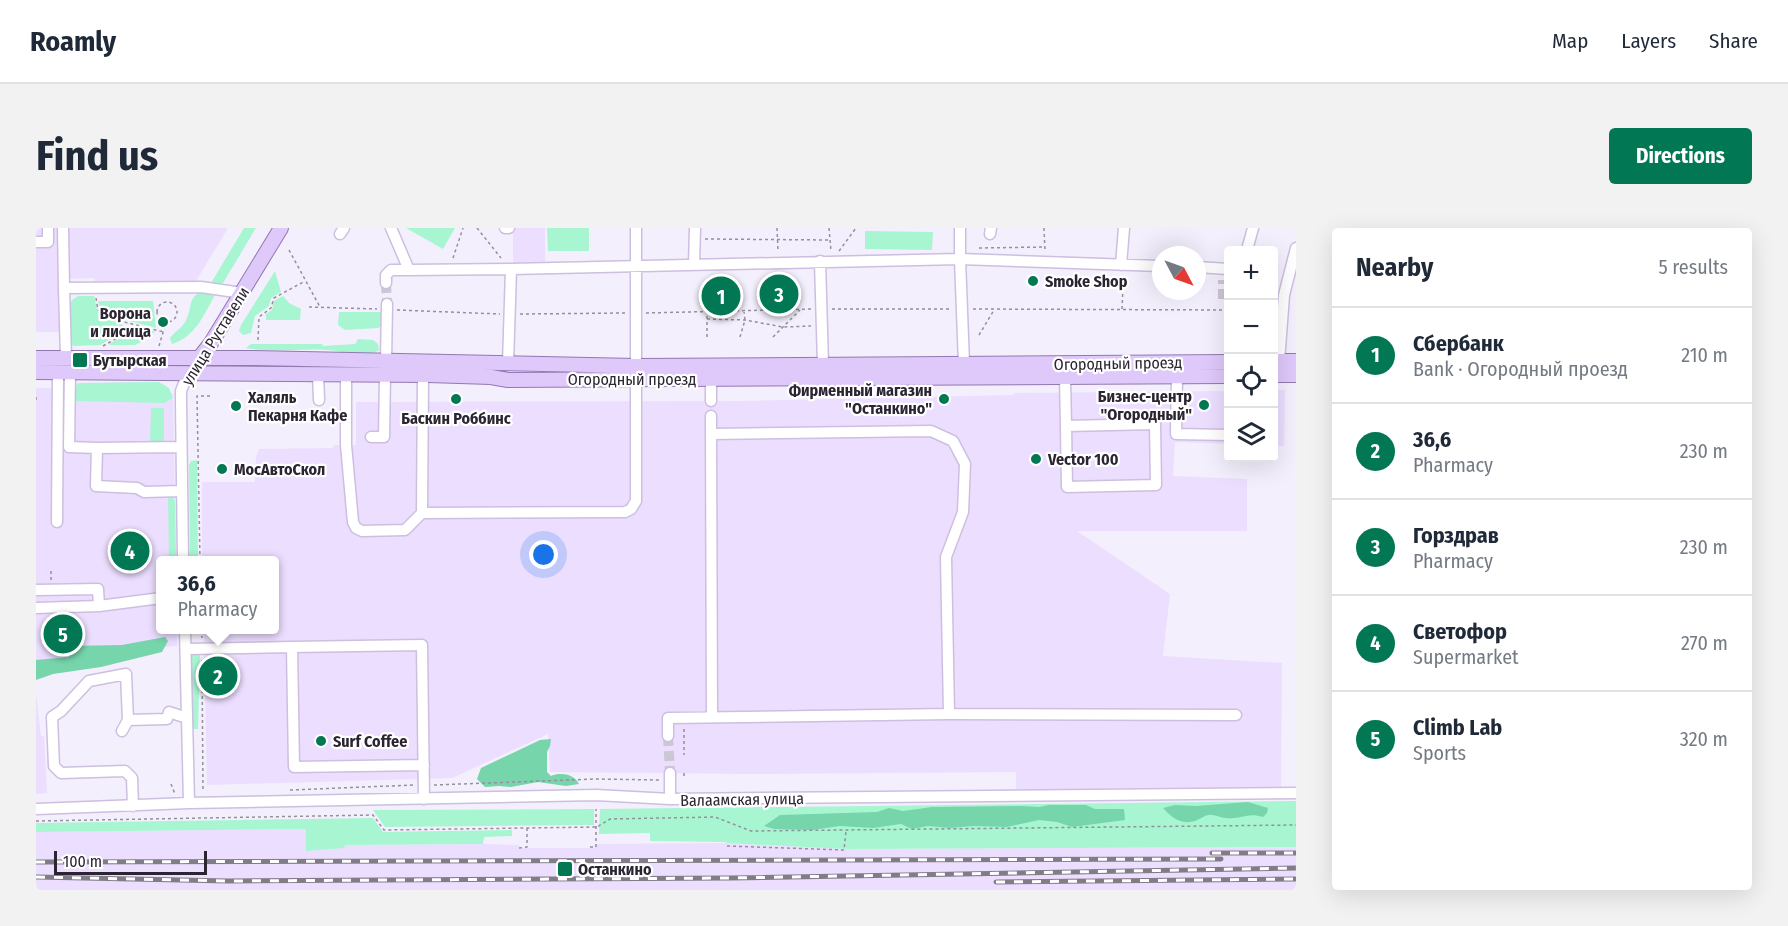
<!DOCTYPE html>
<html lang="en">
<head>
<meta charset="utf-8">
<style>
	:root { --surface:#fff; --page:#f2f2f3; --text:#1f2937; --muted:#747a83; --line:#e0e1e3; --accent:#017853 }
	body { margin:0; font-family:"Fira Sans Condensed",sans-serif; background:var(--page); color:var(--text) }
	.controls { position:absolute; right:18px; top:18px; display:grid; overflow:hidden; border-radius:6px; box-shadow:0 6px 24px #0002 }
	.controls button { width:54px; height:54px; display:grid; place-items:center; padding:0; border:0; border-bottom:2px solid var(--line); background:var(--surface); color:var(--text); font:30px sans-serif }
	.compass { position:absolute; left:1116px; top:18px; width:54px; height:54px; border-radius:50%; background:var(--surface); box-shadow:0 6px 24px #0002; rotate:131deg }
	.scale { position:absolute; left:18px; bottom:15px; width:153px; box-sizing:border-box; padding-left:6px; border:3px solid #2b2532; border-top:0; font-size:16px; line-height:21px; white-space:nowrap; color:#2b2532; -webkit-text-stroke:4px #fff; paint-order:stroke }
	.you { position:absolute; left:508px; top:327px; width:21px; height:21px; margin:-15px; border:4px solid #fff; border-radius:50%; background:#1a73e8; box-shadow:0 0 0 9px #1a73e833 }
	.badge { display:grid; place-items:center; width:39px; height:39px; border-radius:50%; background:var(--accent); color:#fff; font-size:20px; font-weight:700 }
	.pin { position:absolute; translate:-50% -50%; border:3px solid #fff; box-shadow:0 2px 6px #0006 }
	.popup { position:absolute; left:120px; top:328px; width:123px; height:78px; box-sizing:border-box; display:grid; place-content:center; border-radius:6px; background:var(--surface); filter:drop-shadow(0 2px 4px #0005); font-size:20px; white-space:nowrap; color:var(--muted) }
	.popup b { font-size:22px; color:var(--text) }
	.popup::after { content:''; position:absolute; left:50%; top:100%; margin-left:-12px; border:12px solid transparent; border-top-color:var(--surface) }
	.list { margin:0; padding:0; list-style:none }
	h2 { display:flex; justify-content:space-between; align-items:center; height:78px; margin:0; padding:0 24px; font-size:26px }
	h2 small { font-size:20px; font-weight:400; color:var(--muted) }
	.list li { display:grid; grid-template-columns:39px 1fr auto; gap:18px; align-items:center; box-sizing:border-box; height:96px; padding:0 24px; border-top:2px solid var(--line) }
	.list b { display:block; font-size:22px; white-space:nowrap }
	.list p { margin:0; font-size:20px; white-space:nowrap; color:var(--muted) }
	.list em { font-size:20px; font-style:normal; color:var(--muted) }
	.icon { flex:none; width:33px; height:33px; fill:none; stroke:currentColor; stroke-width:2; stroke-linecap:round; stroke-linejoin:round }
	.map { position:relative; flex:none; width:1260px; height:662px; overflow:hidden; border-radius:6px }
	header { display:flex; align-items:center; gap:36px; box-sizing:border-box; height:84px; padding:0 30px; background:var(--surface); border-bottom:2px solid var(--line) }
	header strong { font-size:28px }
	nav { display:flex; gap:33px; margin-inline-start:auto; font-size:21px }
	.intro { display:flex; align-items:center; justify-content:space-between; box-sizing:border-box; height:144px; padding:0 36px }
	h1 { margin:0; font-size:42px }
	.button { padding:15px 27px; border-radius:6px; background:var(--accent); color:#fff; font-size:21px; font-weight:700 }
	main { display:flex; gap:36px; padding:0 36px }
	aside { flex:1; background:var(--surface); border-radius:6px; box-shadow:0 6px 24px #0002 }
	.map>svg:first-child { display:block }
	.built { fill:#ecdeff }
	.green { fill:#a7f6d1 }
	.forest { fill:#76d5ab }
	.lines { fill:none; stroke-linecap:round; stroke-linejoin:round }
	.minor-tunnel { stroke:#ccc7d4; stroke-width:10; stroke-dasharray:10 5; stroke-linecap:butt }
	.minor-casing { stroke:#cdbfe0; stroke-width:13 }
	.major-casing { stroke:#9278b1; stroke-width:16 }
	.path { stroke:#948f9c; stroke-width:1.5; stroke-dasharray:3 3; stroke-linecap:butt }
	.minor { stroke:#fff; stroke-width:10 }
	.major { stroke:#dfc8fa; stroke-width:14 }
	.rail-casing { stroke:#827c89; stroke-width:5 }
	.rail { stroke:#fff; stroke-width:3; stroke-dasharray:9; stroke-linecap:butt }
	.poi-dot { fill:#017853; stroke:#fff; stroke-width:2 }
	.labels { text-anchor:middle; stroke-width:4.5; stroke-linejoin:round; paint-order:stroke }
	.poi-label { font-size:16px; font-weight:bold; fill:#2b2532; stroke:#fff; text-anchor:start }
	.street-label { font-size:16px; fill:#2b2532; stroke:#fff }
</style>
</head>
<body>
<header>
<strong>Roamly</strong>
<nav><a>Map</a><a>Layers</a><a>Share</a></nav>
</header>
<div class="intro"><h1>Find us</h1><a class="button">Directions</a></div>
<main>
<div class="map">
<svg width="1260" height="662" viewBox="0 0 1260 662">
	<rect width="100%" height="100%" fill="#f4effc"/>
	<path class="built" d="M0 0H192L160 53 59 54V50L24 51V104H0Z
		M477 0H509V36H477Z
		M19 152 44 155 120 154 130 158 137 167 140 332H125V402H141V418L78 424 0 445V160H19Z
		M1238 162H1249L1248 218H1238Z
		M1192 163V216L1139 214 1137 248 1211 251V303H1041L1134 366 1127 428 1246 435 1245 560 980 563V544L716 546 514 544 512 506 416 550 171 557 168 402H239V332H166V254H219L220 229 223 221 297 220 298 217H320V174L707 173 978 167V165Z
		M0 465 5 508H8L11 565 0 566Z
		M271 601 309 617 447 616 483 617 484 620H558L559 616 691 615 809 621 1260 619V662H0V604Z"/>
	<path class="green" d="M208 0H220L187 55H175Z
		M370 0H419L407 21Z
		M511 0H553V23H512Z
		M829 3 897 4 896 22 829 21Z
		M239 43 245 64 235 70 233 78 219 88 215 105 207 107 203 103 205 97Z
		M164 64 179 67C168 87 159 109 136 116L134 110C140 102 148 99 151 90 156 79 152 71 164 64Z
		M42 68H58C62 88 66 90 85 95L89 101 88 103 64 117 37 118 34 114 33 77 36 72Z
		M247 68 253 75 265 81 264 92H230V86L236 82 238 73Z
		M62 73H117L120 100 70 87 64 80Z
		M303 84H348L346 97 342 100 309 102 302 97Z
		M103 100 119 103 113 110 99 117H74L73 116Z
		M322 111 337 112 342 116 343 122C333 130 305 123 291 122 265 120 236 125 210 120L215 116H286L287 118 319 116Z
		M123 154 133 160 137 170 128 175 37 173 38 159 44 155Z
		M115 180H128V216H114Z
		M161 232 162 332H154L153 237 155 233Z
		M132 268 136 269 139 273 140 332H133Z
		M155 425H164L162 501H155Z
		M1260 573V619L809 621 691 615 689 614 614 613V605L563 606 564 581Z
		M558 581V597L349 599 337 582Z
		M337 590 347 604 476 602V608L448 609 447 616 309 617 308 620 270 623V601L0 604V595Z"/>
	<path class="forest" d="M129 409 132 413 126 424 65 439 17 446 0 452V432L33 429 34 418 86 417Z
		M515 511 514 518 511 524V544L515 548C525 544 538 546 543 556L530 558 502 554 475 559 463 558 449 559 441 551 445 540 504 512Z
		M1212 574 1232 580 1231 585 1227 589C1211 584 1205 592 1190 590 1184 590 1178 586 1172 587 1168 588 1164 591 1159 593 1145 597 1136 590 1127 580L1139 577 1160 578Z
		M1013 577H1050L1059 581H1088L1089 592 1036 599 1021 594 1003 592 971 599 937 598 914 600 892 598 876 601 865 596 837 600 804 598 776 602 738 601 728 598 744 587 841 584 853 580 867 583 896 579 986 578 1003 579Z"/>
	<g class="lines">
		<path class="minor-tunnel" d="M350 55 351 76
			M1187 71V52
			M632 508 634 545"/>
		<g class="minor-casing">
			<path id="minor" d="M27 0 28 60
				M355 0 373 42 475 41 472 136
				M469 0H473
				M924 0V31L1125 38
				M304 6 308 0
				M954 6 955 0
				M0 14H12V0
				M1211 22 1217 0
				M784 33 787 137
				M658 36 659 0
				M1085 37 1088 0
				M1161 39 1192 41
				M475 41 924 31 928 136
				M350 55V47L355 42H373
				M30 130 28 60 165 59 206 65
				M350 133 351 76
				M1243 133 1248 67 1260 20
				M600 138V0
				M34 144 33 219 61 220
				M282 146 283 172
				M310 146V217L317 294 320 300 326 303 369 302 386 285 387 147
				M1141 149 1140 206 1192 207
				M1029 150 1030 198
				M675 173V151
				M1119 196 1120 257 1031 259 1030 198Z
				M675 206V188
				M335 209H348L349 147
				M145 219 61 220 60 258 101 260 108 264 146 263
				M386 285 589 284 595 281 600 273V151
				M21 294 22 144
				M147 332 145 174V163L152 145
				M0 362 62 361 63 378
				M0 380 63 378 125 370
				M149 402 153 575
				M150 421 256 419
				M676 489 675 206 895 203 917 213 929 236 927 284 910 329 913 486
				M86 503 92 492
				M632 508V490L913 486 1200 487
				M388 537 258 539 256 419 386 417 388 571
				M634 545V571
				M97 578 96 550 89 543 25 545 18 538 16 489 25 483 53 453 90 446 92 492 131 491 133 484 151 490
				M0 581 153 575 560 567 634 571 1260 565"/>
		</g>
		<g class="major-casing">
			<path id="major" d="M0 130H218L600 138 1192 134
				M1238 133H1260
				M160 134 175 115 245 0
				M0 144 392 147 455 149 472 152 1192 148
				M1238 147H1260"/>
		</g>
		<path class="path" d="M441 0 465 30
			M741 0 742 23
			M793 0 795 23
			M1008 0 1009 23
			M669 11 794 12
			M943 20 1009 19
			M253 22 284 79
			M803 23 820 0
			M417 30 427 0
			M60 70 62 82 72 90 128 104
			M121 84a10 10 0 1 1 20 0a10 10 0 1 1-20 0Z
			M273 79 341 81
			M796 81H914
			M937 81 1192 82
			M1086 81 1087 59
			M361 82 464 86
			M610 85 776 81
			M484 86 590 85
			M671 91 709 92 747 99 775 98
			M943 107 958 82
			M671 109V84
			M704 109 709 92 708 84
			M737 109 764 82
			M222 112 223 89 235 80 238 70 269 53
			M67 118 102 98
			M123 118 130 94
			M0 169V173
			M164 332 161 168H176
			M15 352V342
			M165 402 166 410
			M166 432 167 563
			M648 501V527
			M648 545V551
			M135 556 139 566
			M398 557 560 551 624 552
			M254 562 378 557
			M0 593 337 587 348 602 561 599 574 591 679 589 715 603 1260 597
			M691 618 808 622 810 603
			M554 619H560V581
			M483 620 491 619V600"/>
		<use href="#minor" class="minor"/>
		<use href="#major" class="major"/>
		<g class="rail-casing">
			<path id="rail" d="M1176 625H1260
				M0 634 1185 631
				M0 649 192 653 694 650 1260 640
				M960 654 1260 651"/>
		</g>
		<use href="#rail" class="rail"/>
	</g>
	<g class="poi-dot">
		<circle cx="997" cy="53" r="6"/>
		<circle cx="127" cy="94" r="6"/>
		<rect x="36" y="124" width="16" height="16" rx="3"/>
		<circle cx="420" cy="171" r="6"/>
		<circle cx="908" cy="171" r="6"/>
		<circle cx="1168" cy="177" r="6"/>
		<circle cx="200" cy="178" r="6"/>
		<circle cx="1000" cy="231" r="6"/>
		<circle cx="186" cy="241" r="6"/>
		<circle cx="285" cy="513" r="6"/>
		<rect x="521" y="633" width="16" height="16" rx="3"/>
	</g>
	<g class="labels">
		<g class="poi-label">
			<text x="1009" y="59">Smoke Shop</text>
			<text x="115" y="91" text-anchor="end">Ворона<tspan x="115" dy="18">и лисица</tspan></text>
			<text x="57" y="138">Бутырская</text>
			<text x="896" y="168" text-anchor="end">Фирменный магазин<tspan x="896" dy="18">"Останкино"</tspan></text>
			<text x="1156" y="174" text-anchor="end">Бизнес-центр<tspan x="1156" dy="18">"Огородный"</tspan></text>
			<text x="212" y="175">Халяль<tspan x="212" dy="18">Пекарня Кафе</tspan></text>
			<text x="420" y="196" text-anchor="middle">Баскин Роббинс</text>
			<text x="1012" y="237">Vector 100</text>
			<text x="198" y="247">МосАвтоСкол</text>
			<text x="297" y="519">Surf Coffee</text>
			<text x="542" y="647">Останкино</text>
		</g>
		<g class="street-label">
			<text transform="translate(179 108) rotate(-58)" y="6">улица Руставели</text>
			<text transform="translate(1082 135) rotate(-1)" y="6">Огородный проезд</text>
			<text x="596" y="157">Огородный проезд</text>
			<text transform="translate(706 571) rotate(-1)" y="6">Валаамская улица</text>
		</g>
	</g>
</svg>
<div class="controls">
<button>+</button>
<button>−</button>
<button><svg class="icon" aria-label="locate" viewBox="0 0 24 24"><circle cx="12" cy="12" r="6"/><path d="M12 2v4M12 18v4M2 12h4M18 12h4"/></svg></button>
<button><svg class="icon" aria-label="layers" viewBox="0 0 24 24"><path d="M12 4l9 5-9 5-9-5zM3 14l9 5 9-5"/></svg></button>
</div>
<svg class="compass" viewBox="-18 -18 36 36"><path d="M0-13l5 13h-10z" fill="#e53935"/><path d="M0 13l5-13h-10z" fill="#747a83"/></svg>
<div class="scale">100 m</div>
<div class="you"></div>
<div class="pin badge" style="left:685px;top:68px">1</div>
<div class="pin badge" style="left:182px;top:448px">2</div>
<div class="popup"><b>36,6</b>Pharmacy</div>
<div class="pin badge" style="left:743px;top:66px">3</div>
<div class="pin badge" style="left:94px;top:323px">4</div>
<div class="pin badge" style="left:27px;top:406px">5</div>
</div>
<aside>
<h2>Nearby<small>5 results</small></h2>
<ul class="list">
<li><span class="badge">1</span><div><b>Сбербанк</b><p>Bank · Огородный проезд</p></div><em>210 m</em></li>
<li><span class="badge">2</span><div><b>36,6</b><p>Pharmacy</p></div><em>230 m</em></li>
<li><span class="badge">3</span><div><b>Горздрав</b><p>Pharmacy</p></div><em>230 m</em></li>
<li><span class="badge">4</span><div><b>Светофор</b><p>Supermarket</p></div><em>270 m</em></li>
<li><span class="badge">5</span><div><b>Climb Lab</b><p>Sports</p></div><em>320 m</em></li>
</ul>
</aside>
</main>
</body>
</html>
